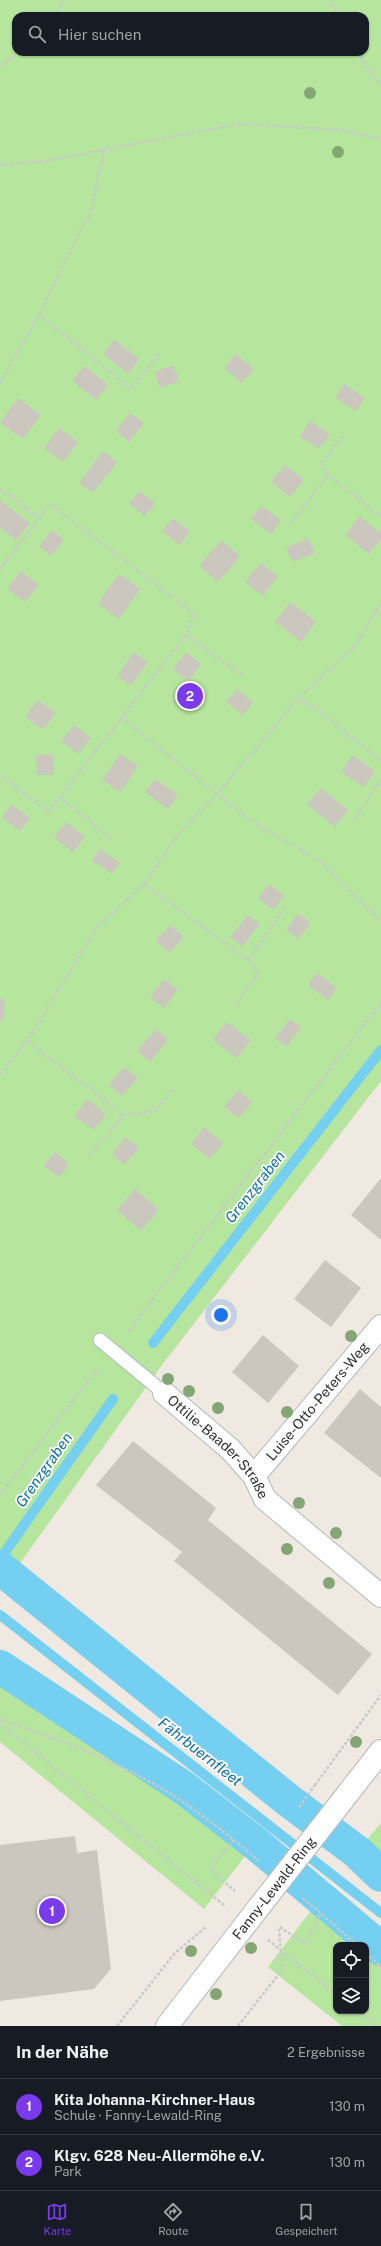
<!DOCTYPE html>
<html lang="de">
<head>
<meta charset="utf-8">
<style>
	:root { --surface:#171b24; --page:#242831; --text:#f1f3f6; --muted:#9ea1a6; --line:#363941; --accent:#7c3aed }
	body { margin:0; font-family:"Public Sans",sans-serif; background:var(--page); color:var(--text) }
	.controls { position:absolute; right:12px; bottom:12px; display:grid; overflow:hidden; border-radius:8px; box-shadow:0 1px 3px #0004 }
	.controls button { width:36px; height:36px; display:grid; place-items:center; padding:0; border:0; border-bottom:1px solid var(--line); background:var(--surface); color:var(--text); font:20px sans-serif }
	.you { position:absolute; left:221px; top:1315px; width:14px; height:14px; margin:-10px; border:3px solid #fff; border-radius:50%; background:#1a73e8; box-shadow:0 0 0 6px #1a73e833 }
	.badge { display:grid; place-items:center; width:26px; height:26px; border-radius:50%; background:var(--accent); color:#fff; font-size:13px; font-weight:700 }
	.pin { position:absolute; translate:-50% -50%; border:2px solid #fff; box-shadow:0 1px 4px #0006 }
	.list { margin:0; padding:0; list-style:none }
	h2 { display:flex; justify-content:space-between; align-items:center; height:52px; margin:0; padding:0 16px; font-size:17px }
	h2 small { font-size:13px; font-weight:400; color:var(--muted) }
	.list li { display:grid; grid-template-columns:26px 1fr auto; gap:12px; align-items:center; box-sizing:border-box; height:56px; padding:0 16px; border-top:1px solid var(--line) }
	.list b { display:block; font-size:15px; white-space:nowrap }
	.list p { margin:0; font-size:13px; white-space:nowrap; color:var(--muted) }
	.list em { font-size:13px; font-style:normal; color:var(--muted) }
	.icon { flex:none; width:22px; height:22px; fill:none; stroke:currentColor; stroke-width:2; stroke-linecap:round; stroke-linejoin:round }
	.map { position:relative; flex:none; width:381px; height:2026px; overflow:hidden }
	.search { position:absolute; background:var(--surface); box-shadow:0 1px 3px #0004; left:12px; right:12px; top:12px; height:44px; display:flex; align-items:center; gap:10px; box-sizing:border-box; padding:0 14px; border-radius:12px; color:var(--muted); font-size:15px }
	.sheet { height:164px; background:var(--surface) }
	nav { display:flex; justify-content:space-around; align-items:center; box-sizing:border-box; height:56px; border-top:1px solid var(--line); background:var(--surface); font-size:11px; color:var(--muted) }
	nav a { display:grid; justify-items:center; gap:2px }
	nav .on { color:var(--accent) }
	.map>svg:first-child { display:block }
	.green { fill:#b6e59e; fill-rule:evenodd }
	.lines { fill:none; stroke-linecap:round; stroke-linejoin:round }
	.stream { stroke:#75cff0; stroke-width:10 }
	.canal { stroke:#75cff0; stroke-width:34 }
	.building { fill:#cbc7bf }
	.lane-casing { stroke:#b4b7c1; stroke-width:15 }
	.street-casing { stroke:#b4b7c1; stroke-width:24 }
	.path { stroke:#c9c9c9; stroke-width:2.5; stroke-dasharray:3 2; stroke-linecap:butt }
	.lane { stroke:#fff; stroke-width:13 }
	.street { stroke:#fff; stroke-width:22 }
	.street-bridge-casing { stroke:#b4b7c1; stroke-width:24; stroke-linecap:butt }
	.path-bridge { stroke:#c9c9c9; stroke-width:2.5; stroke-dasharray:3 2; stroke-linecap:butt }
	.street-bridge { stroke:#fff; stroke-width:22 }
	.tree { fill:#84a574 }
	.labels { text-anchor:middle; stroke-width:3.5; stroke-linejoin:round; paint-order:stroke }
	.street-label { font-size:14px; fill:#2e2e2e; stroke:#fff }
	.water-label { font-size:15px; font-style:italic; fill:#0d6fa3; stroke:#fff }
</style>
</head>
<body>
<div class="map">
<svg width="381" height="2026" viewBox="0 0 381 2026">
	<rect width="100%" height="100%" fill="#efe9e1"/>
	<path class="green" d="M0 0H381V1081L162 1365 10 1577 0 1568ZM16 16H365V52H16Z
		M0 1667 184 1788 255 1843 204 1909 0 1742Z
		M381 1823V1875L357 1852Z
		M320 1899 381 1949V2026H342L268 1967ZM336 1945H366V2011H336Z"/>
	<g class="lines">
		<path class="stream" d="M153 1343 381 1050
			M0 1559 113 1399
			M0 1615 381 1913"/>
		<path class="canal" d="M0 1568 288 1800 357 1852 381 1875
			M0 1667 184 1788 255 1843 381 1949"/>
	</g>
	<path class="building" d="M114 339 139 359 128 374 103 354Z
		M235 354 254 369 242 383 224 368Z
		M173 365 179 381 160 388 155 372Z
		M85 366 108 385 96 400 72 381Z
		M344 384 365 398 356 411 335 398Z
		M18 398 41 415 23 439 0 423Z
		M130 413 144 423 129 442 116 431Z
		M310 421 330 434 319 449 300 436Z
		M59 428 78 442 63 462 44 448Z
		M103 451 117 462 93 493 79 483Z
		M285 465 304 480 290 497 271 481Z
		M139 491 155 503 145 516 129 504Z
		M0 500 30 523 16 540 0 528Z
		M261 506 281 520 271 534 251 519Z
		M360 516 381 533V539L369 554 345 535Z
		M173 518 190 531 180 545 162 531Z
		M52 530 64 540 51 556 39 546Z
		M308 538 315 553 293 562 286 548Z
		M221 540 240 556 218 582 199 566Z
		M261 563 278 576 263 596 245 582Z
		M21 571 39 585 25 602 7 589Z
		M119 574 140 589 119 619 98 604Z
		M290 602 316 622 301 642 275 622Z
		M134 652 148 662 131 685 117 676Z
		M186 652 201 664 188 681 173 669Z
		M237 689 253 702 243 715 226 702Z
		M38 700 56 713 43 730 25 717Z
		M74 725 91 738 78 754 61 741Z
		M53 754 54 775H37L36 755Z
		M120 754 138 766 120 792 102 780Z
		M352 755 375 771 364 787 341 772Z
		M155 779 178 795 168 809 145 792Z
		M321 788 348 810 335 827 307 804Z
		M12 804 30 818 20 831 2 817Z
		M66 822 85 837 73 852 54 838Z
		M100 849 120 863 112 874 92 860Z
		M269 884 284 896 273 910 258 898Z
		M298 913 311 923 298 939 286 930Z
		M248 915 260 924 242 947 230 937Z
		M170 925 184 937 169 953 156 941Z
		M317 973 337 988 328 1000 308 985Z
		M164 979 178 990 164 1008 150 998Z
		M0 999 5 1000 3 1021H0Z
		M290 1019 301 1027 286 1047 275 1038Z
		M226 1022 251 1040 237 1058 213 1040Z
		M156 1029 168 1040 150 1062 137 1051Z
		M124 1067 138 1078 122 1096 109 1085Z
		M238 1090 252 1102 239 1118 224 1107Z
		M87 1099 106 1114 94 1130 74 1116Z
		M204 1127 223 1143 210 1159 191 1144Z
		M125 1137 139 1147 125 1165 112 1155Z
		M55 1152 69 1164 59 1177 44 1166Z
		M381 1178V1240L351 1215Z
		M135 1189 159 1210 141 1231 117 1210Z
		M325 1260 361 1288 331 1327 294 1299Z
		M263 1335 299 1366 268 1403 232 1372Z
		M360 1389 381 1407V1478L324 1433Z
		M133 1441 216 1508 208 1520 372 1654 338 1695 174 1561 182 1552 96 1485Z
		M75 1836 77 1853 97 1850 111 1969 94 1989 0 2001V1845Z"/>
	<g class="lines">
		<g class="lane-casing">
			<path id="lane" d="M100 1340 164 1393"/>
		</g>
		<g class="street-casing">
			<g id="street">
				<path id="s1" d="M164 1393 230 1449 254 1476 265 1499 381 1596"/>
				<path id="s2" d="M254 1476 381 1326"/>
				<path d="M342 1801 381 1751"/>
				<path d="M167 2026 259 1907"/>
			</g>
		</g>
		<path class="path" d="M330 0 339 16
			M53 16 65 0
			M358 52 366 67 381 85
			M0 65 23 52
			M0 165 45 161 239 124 341 130 381 139
			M39 315 131 389 160 353
			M0 383 39 315 77 236 90 216 104 149
			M328 475 321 463 343 436
			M0 489 40 518
			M291 523 328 475 381 517
			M0 569 50 504 194 614 186 635 48 812 0 775
			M186 635 241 675
			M298 699 318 710 381 761
			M122 718 248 819 319 861 381 921
			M59 797 112 840
			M355 819 381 779
			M144 884 248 960 286 906
			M235 1006 259 972 248 960
			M27 1041 124 1115 89 1156
			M0 1074 27 1041 97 927 144 884 177 836 217 794 298 699 356 645 381 603
			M124 1115 155 1111 173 1089
			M128 1332 381 1002
			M0 1494 98 1368
			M0 1719C54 1738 109 1758 159 1787 192 1806 230 1836 259 1861
			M0 1724 225 1906
			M315 1785 381 1695
			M234 1840 209 1869 235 1891
			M303 1898 357 1945
			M280 1927 305 1944 321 1913
			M268 1940 336 1994
			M366 1953 381 1967
			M358 2011 377 2026
			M117 2026 175 1953 206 1927
			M238 2026 282 1970 279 1929"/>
		<use href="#lane" class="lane"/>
		<use href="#street" class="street"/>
		<g class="street-bridge-casing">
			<path id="street-bridge" d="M259 1907 342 1801"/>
		</g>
		<path class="path-bridge" d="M299 1807 315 1785"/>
		<use href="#street-bridge" class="street-bridge"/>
	</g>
	<g class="tree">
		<circle cx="310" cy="93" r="6"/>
		<circle cx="338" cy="152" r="6"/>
		<circle cx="351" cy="1336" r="6"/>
		<circle cx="168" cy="1379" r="6"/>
		<circle cx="189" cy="1391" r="6"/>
		<circle cx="218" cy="1408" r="6"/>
		<circle cx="287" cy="1412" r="6"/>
		<circle cx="299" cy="1503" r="6"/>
		<circle cx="336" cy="1533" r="6"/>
		<circle cx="287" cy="1549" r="6"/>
		<circle cx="329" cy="1583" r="6"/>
		<circle cx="356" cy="1742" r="6"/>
		<circle cx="251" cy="1948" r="6"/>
		<circle cx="191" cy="1951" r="6"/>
		<circle cx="216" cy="1994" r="6"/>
	</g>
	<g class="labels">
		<g class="street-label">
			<text dy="5" stroke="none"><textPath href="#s2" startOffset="98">Luise-Otto-Peters-Weg</textPath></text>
			<text dy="5" stroke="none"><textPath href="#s1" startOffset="77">Ottilie-Baader-Straße</textPath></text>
			<text transform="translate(274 1888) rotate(-52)" y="5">Fanny-Lewald-Ring</text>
		</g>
		<g class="water-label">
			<text transform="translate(255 1187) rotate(-52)" y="5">Grenzgraben</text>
			<text transform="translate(44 1470) rotate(-55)" y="5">Grenzgraben</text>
			<text transform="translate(200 1752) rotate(38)" y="5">Fährbuernfleet</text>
		</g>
	</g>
</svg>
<div class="controls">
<button><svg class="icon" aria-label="locate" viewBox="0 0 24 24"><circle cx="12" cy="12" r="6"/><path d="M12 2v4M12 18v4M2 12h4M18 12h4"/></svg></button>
<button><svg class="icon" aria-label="layers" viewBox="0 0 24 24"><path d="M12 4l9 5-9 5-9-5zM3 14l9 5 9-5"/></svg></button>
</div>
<div class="you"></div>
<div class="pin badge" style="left:52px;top:1911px">1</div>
<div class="pin badge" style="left:190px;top:696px">2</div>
<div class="search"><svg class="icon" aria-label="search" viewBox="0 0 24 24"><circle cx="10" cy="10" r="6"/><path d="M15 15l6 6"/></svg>Hier suchen</div>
</div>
<section class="sheet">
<h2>In der Nähe<small>2 Ergebnisse</small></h2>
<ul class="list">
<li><span class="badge">1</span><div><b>Kita Johanna-Kirchner-Haus</b><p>Schule · Fanny-Lewald-Ring</p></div><em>130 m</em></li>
<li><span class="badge">2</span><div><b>Klgv. 628 Neu-Allermöhe e.V.</b><p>Park</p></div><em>130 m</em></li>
</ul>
</section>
<nav>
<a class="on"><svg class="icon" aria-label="map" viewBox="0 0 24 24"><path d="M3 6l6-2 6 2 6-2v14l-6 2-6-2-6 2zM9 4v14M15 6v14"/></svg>Karte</a>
<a><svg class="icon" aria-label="directions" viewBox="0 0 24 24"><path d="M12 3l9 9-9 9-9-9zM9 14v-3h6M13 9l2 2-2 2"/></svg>Route</a>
<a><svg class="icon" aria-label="saved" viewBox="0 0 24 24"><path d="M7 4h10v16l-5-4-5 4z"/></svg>Gespeichert</a>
</nav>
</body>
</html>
